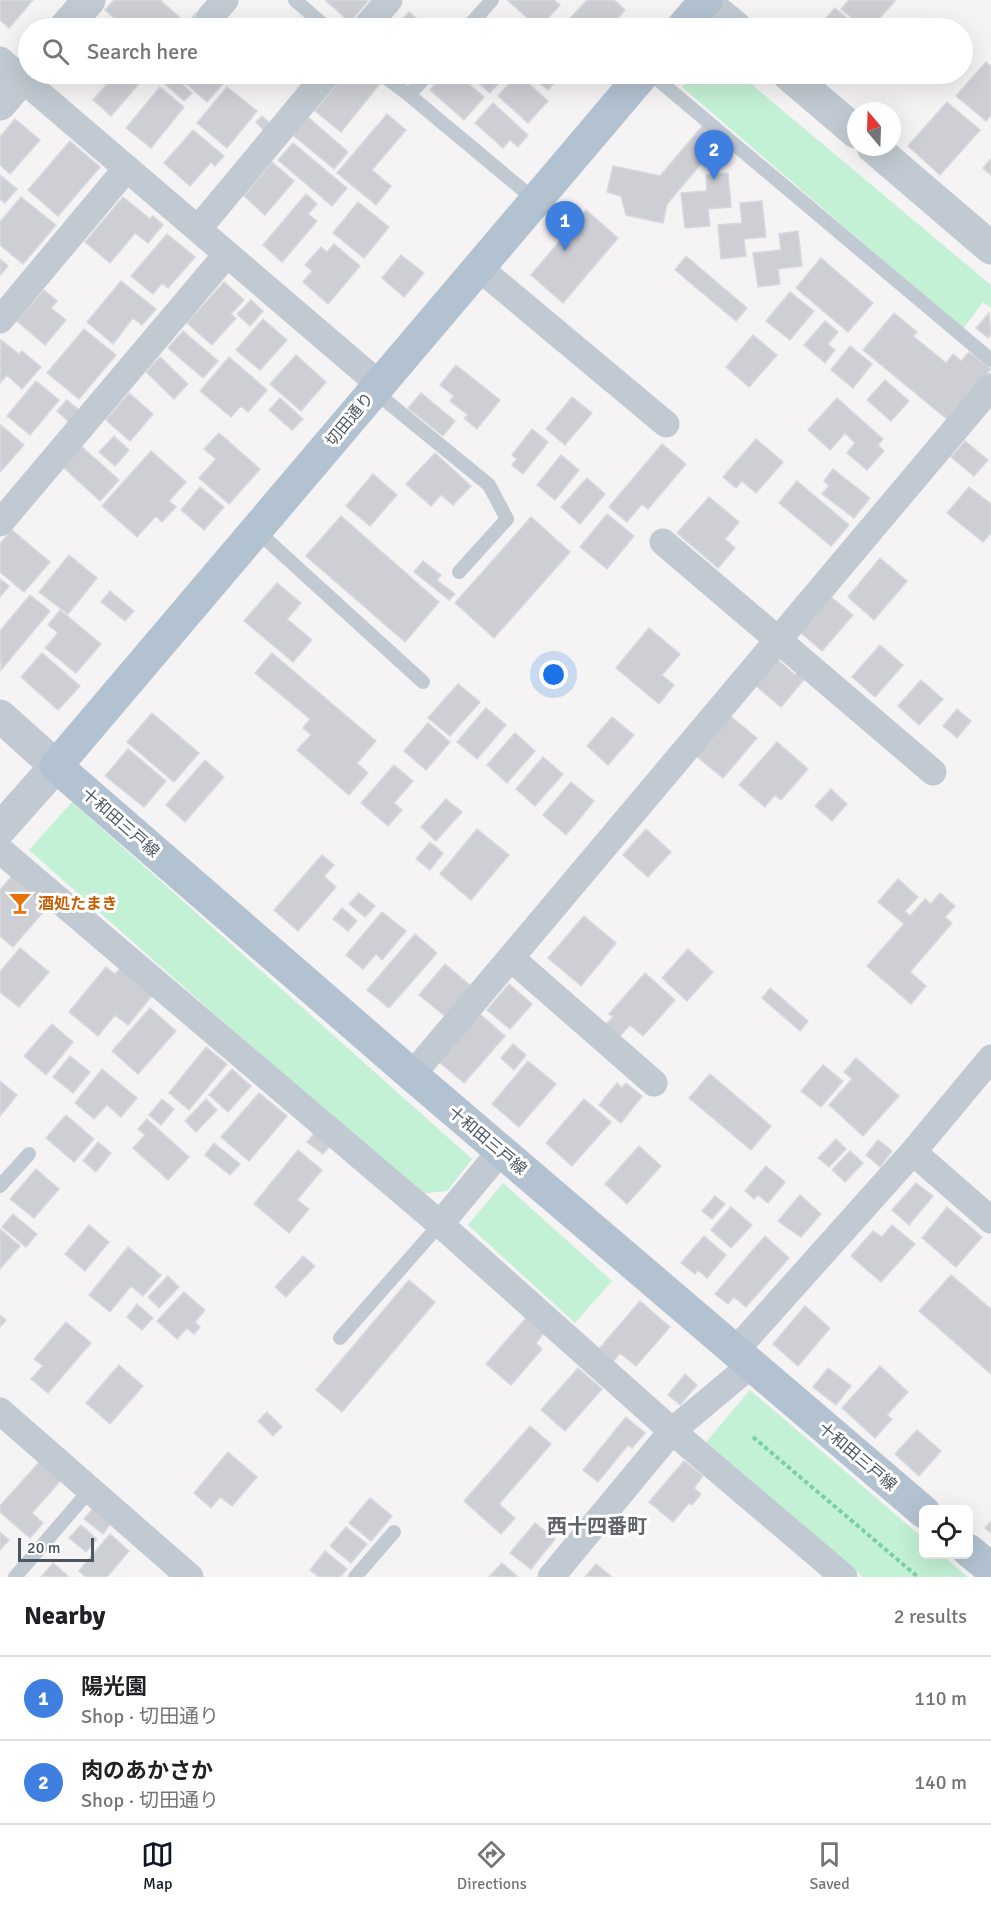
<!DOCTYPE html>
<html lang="en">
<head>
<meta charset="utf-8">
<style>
	:root { --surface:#fff; --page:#f2f2f2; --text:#202124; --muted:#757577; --line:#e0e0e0; --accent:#111827 }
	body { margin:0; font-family:Signika,"Noto Sans JP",sans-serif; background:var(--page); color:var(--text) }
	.controls { position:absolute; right:18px; bottom:18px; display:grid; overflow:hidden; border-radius:9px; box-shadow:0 6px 24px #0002 }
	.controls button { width:54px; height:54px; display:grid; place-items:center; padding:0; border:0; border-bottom:2px solid var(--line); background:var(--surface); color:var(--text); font:30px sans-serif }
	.compass { position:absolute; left:847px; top:102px; width:54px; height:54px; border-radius:50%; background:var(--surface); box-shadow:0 6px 24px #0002; rotate:341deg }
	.scale { position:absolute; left:18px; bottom:15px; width:76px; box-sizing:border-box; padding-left:6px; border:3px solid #4a5661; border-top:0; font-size:16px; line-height:21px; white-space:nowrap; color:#4a5661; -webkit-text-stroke:4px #fff; paint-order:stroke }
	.you { position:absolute; left:554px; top:675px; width:21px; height:21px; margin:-15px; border:4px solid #fff; border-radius:50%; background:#1a73e8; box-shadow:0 0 0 9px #1a73e833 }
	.badge { display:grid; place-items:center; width:39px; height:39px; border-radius:50%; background:var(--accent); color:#fff; font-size:20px; font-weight:700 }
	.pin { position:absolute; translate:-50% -50px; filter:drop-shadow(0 2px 3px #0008) }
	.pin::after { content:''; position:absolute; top:32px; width:21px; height:18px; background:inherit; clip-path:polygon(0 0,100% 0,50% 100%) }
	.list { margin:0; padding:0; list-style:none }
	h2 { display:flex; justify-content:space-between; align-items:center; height:78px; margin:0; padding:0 24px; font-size:26px }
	h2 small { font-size:20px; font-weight:400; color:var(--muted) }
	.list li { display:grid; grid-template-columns:39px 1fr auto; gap:18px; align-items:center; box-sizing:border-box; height:84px; padding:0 24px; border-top:2px solid var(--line) }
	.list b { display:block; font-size:22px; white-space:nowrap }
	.list p { margin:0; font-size:20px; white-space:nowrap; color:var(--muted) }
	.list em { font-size:20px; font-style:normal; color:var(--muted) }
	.icon { flex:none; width:33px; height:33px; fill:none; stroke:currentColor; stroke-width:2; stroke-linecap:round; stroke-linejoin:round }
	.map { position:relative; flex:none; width:991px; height:1577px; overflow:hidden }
	.search { position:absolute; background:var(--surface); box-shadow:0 6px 24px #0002; left:18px; right:18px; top:18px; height:66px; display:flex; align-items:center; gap:15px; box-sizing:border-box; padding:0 21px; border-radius:33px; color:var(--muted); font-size:22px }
	.sheet { height:246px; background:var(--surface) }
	nav { display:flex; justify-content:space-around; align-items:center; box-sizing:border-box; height:84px; border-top:2px solid var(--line); background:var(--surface); font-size:16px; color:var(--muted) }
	nav a { display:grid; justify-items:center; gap:3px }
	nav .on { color:var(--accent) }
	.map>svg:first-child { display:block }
	.green { fill:#c3f1d5 }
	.building { fill:#cdcfd5; stroke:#d7d9de; stroke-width:1.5 }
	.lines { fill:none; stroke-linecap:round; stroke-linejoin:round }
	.path { stroke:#7ad0a6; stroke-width:4; stroke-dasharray:4.5 3; stroke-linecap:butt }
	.service { stroke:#c1cad2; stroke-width:14 }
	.minor { stroke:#c1cad2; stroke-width:27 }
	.tertiary { stroke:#c1cad2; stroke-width:33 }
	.primary { stroke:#b3c2d1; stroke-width:33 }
	.labels { text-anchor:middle; stroke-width:6; stroke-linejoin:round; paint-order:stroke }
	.street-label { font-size:16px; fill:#4a5661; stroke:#fff }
	.food-label { font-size:16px; font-weight:bold; fill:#c56008; stroke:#fff; text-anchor:start }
	.quarter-label { font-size:20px; font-weight:bold; fill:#5f6368; stroke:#fff }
</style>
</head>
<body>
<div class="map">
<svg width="991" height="1577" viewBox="0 0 991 1577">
	<rect width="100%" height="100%" fill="#f5f3f3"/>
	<path class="green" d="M695 74H739L991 285V308L983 302 963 329 682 87Z
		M72 802 472 1159 447 1191 418 1194 29 850Z
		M503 1183 612 1281 575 1323 468 1225Z
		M750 1390 923 1538 924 1554 942 1555 968 1577H863L706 1442Z"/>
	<path class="building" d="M0 0H33L9 28 0 20Z
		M114 0H160L187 24 196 13 214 28H125L105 10Z
		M325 0H369L350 22Z
		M507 0H554L560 5 539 28Z
		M587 0H614L625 10 609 28H561Z
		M849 0H896L871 28H864L841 9Z
		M835 8 859 28H817Z
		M409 12 428 28H395Z
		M102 20 113 28H95Z
		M986 62 991 66V115L986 121 956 96Z
		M116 74H137L143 79 111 116 93 100Z
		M175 74H221L227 79 207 102Z
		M345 74H364L379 85 341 132 315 111Z
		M444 74H457L484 97 464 120 430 90Z
		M468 74H507L490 93Z
		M518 74 548 101 528 123 498 96Z
		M529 74H562L548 90Z
		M826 74H840L834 80Z
		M173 76 192 93 184 101 165 84Z
		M160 87 184 107 151 148 126 128Z
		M227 87 257 111 227 148 197 123Z
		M947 102 980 130 940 175 908 146Z
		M493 103 528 135 518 147 510 140 503 148 475 123Z
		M387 114 406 130 372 170 391 186 376 205 337 173Z
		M262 116 274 127 267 134 256 122Z
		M308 117 348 152 334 169 293 135Z
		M15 119 40 140 10 174 0 165V137Z
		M704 124 722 139 667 204 663 223 626 215 621 196 607 192 613 166 660 176Z
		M193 130 224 156 215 166 211 162 190 186 164 163Z
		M70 141 100 167 58 216 28 190Z
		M293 143 347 188 332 206 278 160Z
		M991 159V175L983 168Z
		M272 162 294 181 265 215 244 196Z
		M728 173 731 207 708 209 710 226 685 228 681 193 707 191 706 175Z
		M0 175 17 189 5 203 0 199Z
		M306 194 317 204 308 214 317 221 282 262 263 245Z
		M21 197 56 225 23 264 0 245V222Z
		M123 197 150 219 153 216 163 225 148 243 135 233 110 263 85 242Z
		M762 201 766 237 744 239 746 256 721 259 718 225 742 223 740 203Z
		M358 202 389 227 364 258 333 233Z
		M586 210 618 238 563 303 531 275Z
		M798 231 802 266 778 269 780 284 758 287 753 253 781 250 779 234Z
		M167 234 195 257 168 288 162 283 153 294 131 276Z
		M334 244 360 266 328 304 303 282 312 271 305 265 321 247 327 252Z
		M401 255 424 273 404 297 382 278Z
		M686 256 747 308 736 321 675 270Z
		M821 258 873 303 848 332 796 288Z
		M0 259 8 266 0 275Z
		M121 281 156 309 142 325 133 318 113 344 87 322Z
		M224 282 244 300 231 314 236 318 212 345 187 323Z
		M44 290 57 301 51 308 66 320 45 345 17 321Z
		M790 292 814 311 790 340 766 321Z
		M251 300 263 311 250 326 237 314Z
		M894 313 917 332 913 336 946 363 953 354 961 361 969 352 991 369 948 420 863 350Z
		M989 313 991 334 988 338 976 328Z
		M263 319 287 340 260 370 236 350Z
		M825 321 838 332 828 344 835 350 825 363 804 345Z
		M84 329 116 355 79 399 47 373Z
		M183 331 218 361 203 378 168 348Z
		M753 335 777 355 749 387 726 367Z
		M1 340 19 354 22 351 41 367 22 389 7 375 0 383Z
		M850 346 872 364 853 388 831 370Z
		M296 355 326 382 301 411 270 384Z
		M160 357 188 384 174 399 146 372Z
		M229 357 267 390 248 412 241 406 231 417 200 391Z
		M456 365 500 400 477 429 464 418 468 415 450 401 454 396 440 385Z
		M885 380 909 401 891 421 867 400Z
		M36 381 59 400 30 435 7 416Z
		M129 393 153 414 130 441 106 420Z
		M421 393 455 421 443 436 408 408Z
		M572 397 592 413 565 445 546 429Z
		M280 398 303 419 292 430 269 410Z
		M837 398 883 439 878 445 884 451 867 470 847 453 855 443 845 433 830 450 808 430Z
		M67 400 79 410 69 422 57 411Z
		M1 425 24 445 0 472V427Z
		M532 429 548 442 523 474 512 465 517 459 512 455Z
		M219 433 260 469 229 504 199 478 216 459 204 449Z
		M114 436 129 450 115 466 99 452Z
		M756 439 783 462 756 493 742 481 736 488 723 477Z
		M965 441 988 460 974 476 951 457Z
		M662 444 686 464 648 509 642 504 627 522 609 507Z
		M81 446 119 480 100 501 63 467Z
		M151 451 186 482 169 501 176 507 162 522 156 516 137 537 102 506Z
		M435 453 471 486 453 505 441 495 431 506 406 484Z
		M561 455 579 470 555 500 537 485Z
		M833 469 870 498 854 518 822 494 829 486 824 481Z
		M373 474 397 495 370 526 346 506Z
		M587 478 605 494 580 524 561 507Z
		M797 481 849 525 831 546 779 503Z
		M200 487 224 507 204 530 181 510Z
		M969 487 991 504V533L983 542 947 513Z
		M709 497 739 522 725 539 735 548 718 568 677 533Z
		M607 514 634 536 607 569 580 547Z
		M341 516 439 602 405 642 306 556Z
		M531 517 570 552 494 638 455 603Z
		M12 530 50 562 24 592 0 572V544Z
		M69 555 97 578 68 614 39 592Z
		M880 558 907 581 874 620 848 597Z
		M423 561 441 575 437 580 455 594 449 600 414 572Z
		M0 579 9 586 0 597Z
		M277 583 301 603 287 619 312 640 293 662 244 621Z
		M110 591 134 611 125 621 101 602Z
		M30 595 50 611 1 670 0 631Z
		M831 597 853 615 822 651 800 632Z
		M60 610 101 644 76 673 45 648 58 633 48 625Z
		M649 628 680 654 662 675 674 685 659 704 616 668Z
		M880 645 903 665 875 697 852 677Z
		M42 653 80 686 58 710 21 677Z
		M272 653 376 741 357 763 368 773 349 795 297 750 311 735 303 728 310 719 255 673Z
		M777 659 795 675 799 670 807 676 781 707 755 685Z
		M921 680 943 699 919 725 898 706Z
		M458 684 480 702 450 736 428 718Z
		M486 708 506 725 477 759 457 742Z
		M957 709 971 721 957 738 943 726Z
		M152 713 199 753 174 782 127 742Z
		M729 715 757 738 723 778 695 755Z
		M612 717 634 735 608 765 587 746Z
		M428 723 450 742 426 770 404 751Z
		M515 733 535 751 507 783 487 765Z
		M777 742 808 769 781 800 775 795 765 807 739 785Z
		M128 749 166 781 144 807 105 776Z
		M543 757 563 774 535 806 516 789Z
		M205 760 224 777 185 822 166 805Z
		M394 765 413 781 394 803 402 810 388 826 361 803Z
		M571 782 594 801 566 835 543 815Z
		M831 789 847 804 832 821 815 806Z
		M446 799 462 812 436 841 421 827Z
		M477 829 509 855 471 900 440 874Z
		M646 829 671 852 648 877 623 855Z
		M430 842 443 853 430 870 416 859Z
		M322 855 334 865 324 876 336 887 298 931 274 910Z
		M15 872 51 903 13 947 0 936V890Z
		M898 879 918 897 905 911 910 916 925 899 931 904 940 893 955 906 945 917 952 923 910 972 926 986 911 1004 867 966 904 924 878 902Z
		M359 893 375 906 365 917 349 904Z
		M342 908 357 921 348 931 333 919Z
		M382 912 406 931 382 960 376 954 363 969 346 955Z
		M584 916 616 943 581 986 548 958Z
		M415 934 437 953 389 1008 367 990Z
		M20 948 49 972 19 1007 0 992V972Z
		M688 949 713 972 687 1001 662 978Z
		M445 964 471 986 445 1016 419 995Z
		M122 966 155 992 128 1025 115 1015 98 1036 69 1012 106 967 115 974Z
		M645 973 675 1000 643 1036 630 1025 619 1037 605 1025 613 1017 609 1014Z
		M509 984 532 1004 510 1029 487 1010Z
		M770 988 808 1021 800 1031 762 998Z
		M150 1008 176 1031 138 1074 112 1051Z
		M480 1014 505 1036 464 1083 438 1061Z
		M52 1024 73 1042 46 1075 24 1056Z
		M513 1044 526 1055 514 1070 501 1058Z
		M206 1047 227 1064 189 1110 169 1093Z
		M70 1056 90 1072 73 1093 53 1077Z
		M856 1058 899 1096 863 1136 829 1105 852 1079 844 1072Z
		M528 1061 556 1084 519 1127 492 1104Z
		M823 1065 843 1081 821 1107 801 1091Z
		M102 1069 137 1098 121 1117 107 1105 94 1119 75 1103Z
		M232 1069 251 1086 228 1112 209 1095Z
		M710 1074 771 1126 751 1150 689 1098Z
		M0 1081 17 1095 0 1116Z
		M617 1083 622 1088 626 1083 642 1096 621 1123 599 1105Z
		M259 1093 287 1116 249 1161 221 1137Z
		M162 1099 174 1109 161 1125 149 1115Z
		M206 1099 217 1110 196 1132 185 1121Z
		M584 1099 611 1122 572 1166 546 1143Z
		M66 1115 94 1139 74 1162 46 1138Z
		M147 1119 189 1157 168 1180 133 1148 145 1135 138 1129Z
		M316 1131 332 1144 323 1154 307 1142Z
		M836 1139 846 1149 829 1167 818 1158Z
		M878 1140 892 1151 880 1167 866 1155Z
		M98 1142 111 1153 96 1172 83 1161Z
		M214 1143 240 1164 230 1175 205 1155Z
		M639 1146 661 1166 627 1204 605 1184Z
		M298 1150 322 1170 297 1200 309 1209 289 1233 254 1204Z
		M850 1151 863 1163 845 1182 832 1170Z
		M766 1166 785 1182 768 1203 758 1195 754 1199 745 1191Z
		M36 1169 59 1189 34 1218 10 1199Z
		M916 1183 933 1196 909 1225 892 1210Z
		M800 1195 821 1214 801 1237 778 1221Z
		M715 1196 725 1204 712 1219 702 1211Z
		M731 1207 752 1225 731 1248 711 1230Z
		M947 1207 982 1237 956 1267 922 1238Z
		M13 1214 37 1234 26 1247 2 1227Z
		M89 1225 109 1242 85 1271 65 1254Z
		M892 1225 915 1244 881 1282 851 1256 873 1231 882 1237Z
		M0 1229 20 1246 0 1269Z
		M704 1236 726 1255 707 1278 698 1270 695 1274 681 1263Z
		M765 1236 789 1258 746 1307 734 1297 728 1304 715 1294Z
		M128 1247 161 1275 143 1296 131 1286 110 1312 89 1295Z
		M303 1256 315 1266 286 1297 275 1287Z
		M951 1275 991 1309V1374L919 1311Z
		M168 1276 179 1287 159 1308 148 1297Z
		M409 1280 435 1302 342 1412 316 1390Z
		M184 1292 205 1310 195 1322 200 1327 194 1334 187 1328 177 1339 157 1321Z
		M640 1301 670 1327 636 1366 620 1353 613 1362 599 1349Z
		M137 1304 153 1318 142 1330 127 1317Z
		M805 1306 830 1328 798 1366 773 1344Z
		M0 1315 6 1320 0 1327Z
		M526 1318 544 1333 536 1343 542 1349 511 1385 486 1364Z
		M66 1322 91 1343 48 1393 31 1379 43 1366 34 1359Z
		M119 1365 143 1386 110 1424 86 1403Z
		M880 1366 908 1392 887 1415 892 1419 875 1438 842 1408Z
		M578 1368 602 1389 565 1431 541 1410Z
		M828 1368 851 1386 836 1405 813 1387Z
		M685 1374 697 1385 680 1405 668 1395Z
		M267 1412 282 1427 273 1436 258 1421Z
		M626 1417 645 1433 632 1448 628 1445 598 1482 583 1470Z
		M530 1426 551 1444 499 1504 515 1518 501 1534 464 1501Z
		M917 1430 941 1451 919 1476 895 1454Z
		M228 1452 257 1477 232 1506 220 1497 211 1508 194 1493Z
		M41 1460 62 1479 32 1513 43 1523 30 1538 0 1512V1506Z
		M684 1461 703 1476 694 1488 701 1494 692 1505 689 1503 673 1522 649 1502Z
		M370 1498 392 1516 371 1541 349 1523Z
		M95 1506 113 1520 103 1534 84 1519Z
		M991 1521V1533L985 1528Z
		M535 1523 555 1539 531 1569 510 1553Z
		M81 1525 97 1539 86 1552 69 1538Z
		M346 1527 367 1544 351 1563 330 1546Z
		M0 1532 9 1540 0 1550Z
		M110 1534 129 1551 107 1577H86L79 1571Z
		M325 1551 347 1569 340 1577H319L310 1570Z
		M53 1563 69 1577H41Z
		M502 1563 518 1577H489Z
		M596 1564 612 1577H585Z"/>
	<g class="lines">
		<path class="path" d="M753 1437 918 1577"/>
		<path class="service" d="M295 0 327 28
			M467 28 492 0
			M381 74 409 95 428 74
			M651 74 991 360
			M409 95 535 200
			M374 391 489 485 507 519 459 572
			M256 530 423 682
			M0 1186 29 1154
			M340 1338 440 1224
			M15 1577 89 1491
			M355 1577 394 1532"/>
		<path class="minor" d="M210 17 225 0
			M365 28 389 0
			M0 60 379 384
			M198 229 327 74
			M478 267 666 424
			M0 320 127 168
			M0 523 227 254
			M663 542 933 772
			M0 850 440 1224 672 1431 844 1577
			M512 959 654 1083
			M412 1075 991 387
			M913 1152 991 1220
			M440 1224 501 1151
			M735 1351 913 1152 991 1058
			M0 1411 190 1577
			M551 1577 672 1431 751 1365"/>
		<path class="tertiary" d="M702 0 736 28
			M65 28 89 0
			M788 74 856 132
			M0 104 28 71
			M873 147 991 248
			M0 716 56 766 0 829"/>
		<path class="primary" d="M682 28 706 0
			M643 74 56 766 412 1075 924 1512
			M968 1550 991 1569"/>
	</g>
	<defs>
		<g id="bar-bare" transform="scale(1.8)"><path d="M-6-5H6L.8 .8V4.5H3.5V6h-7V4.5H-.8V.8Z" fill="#e8710a" stroke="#fff" stroke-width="2.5" paint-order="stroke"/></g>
	</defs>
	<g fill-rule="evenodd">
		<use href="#bar-bare" x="20" y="903"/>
	</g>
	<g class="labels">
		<g class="street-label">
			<text transform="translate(349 419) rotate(-50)" y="6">切田通り</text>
			<text transform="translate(121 822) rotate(41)" y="6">十和田三戸線</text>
			<text transform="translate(488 1140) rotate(40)" y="6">十和田三戸線</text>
			<text transform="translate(858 1456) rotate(40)" y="6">十和田三戸線</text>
		</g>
		<g class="food-label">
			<text x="38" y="909">酒処たまき</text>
		</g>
		<g class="quarter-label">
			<text x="597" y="1533">西十四番町</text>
		</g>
	</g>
</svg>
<div class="controls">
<button><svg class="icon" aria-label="locate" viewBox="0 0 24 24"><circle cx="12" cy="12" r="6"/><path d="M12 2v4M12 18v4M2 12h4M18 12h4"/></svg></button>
</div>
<svg class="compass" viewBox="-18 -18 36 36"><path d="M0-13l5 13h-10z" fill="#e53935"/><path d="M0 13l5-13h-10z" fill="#757577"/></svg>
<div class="scale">20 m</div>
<div class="you"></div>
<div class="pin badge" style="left:565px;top:251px;background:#3f7fe0">1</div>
<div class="pin badge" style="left:714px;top:180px;background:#3f7fe0">2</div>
<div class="search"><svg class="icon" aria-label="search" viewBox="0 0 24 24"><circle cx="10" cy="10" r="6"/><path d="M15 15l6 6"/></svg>Search here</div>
</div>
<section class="sheet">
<h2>Nearby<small>2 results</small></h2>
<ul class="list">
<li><span class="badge" style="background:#3f7fe0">1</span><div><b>陽光園</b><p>Shop · 切田通り</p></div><em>110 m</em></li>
<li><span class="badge" style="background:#3f7fe0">2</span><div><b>肉のあかさか</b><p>Shop · 切田通り</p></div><em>140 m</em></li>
</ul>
</section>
<nav>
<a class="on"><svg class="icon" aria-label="map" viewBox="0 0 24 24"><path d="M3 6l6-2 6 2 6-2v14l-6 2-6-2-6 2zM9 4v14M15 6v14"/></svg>Map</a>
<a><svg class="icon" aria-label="directions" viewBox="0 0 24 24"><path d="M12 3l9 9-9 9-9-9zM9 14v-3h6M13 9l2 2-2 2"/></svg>Directions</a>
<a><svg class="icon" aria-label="saved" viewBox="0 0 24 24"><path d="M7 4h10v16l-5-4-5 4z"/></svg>Saved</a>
</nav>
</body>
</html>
